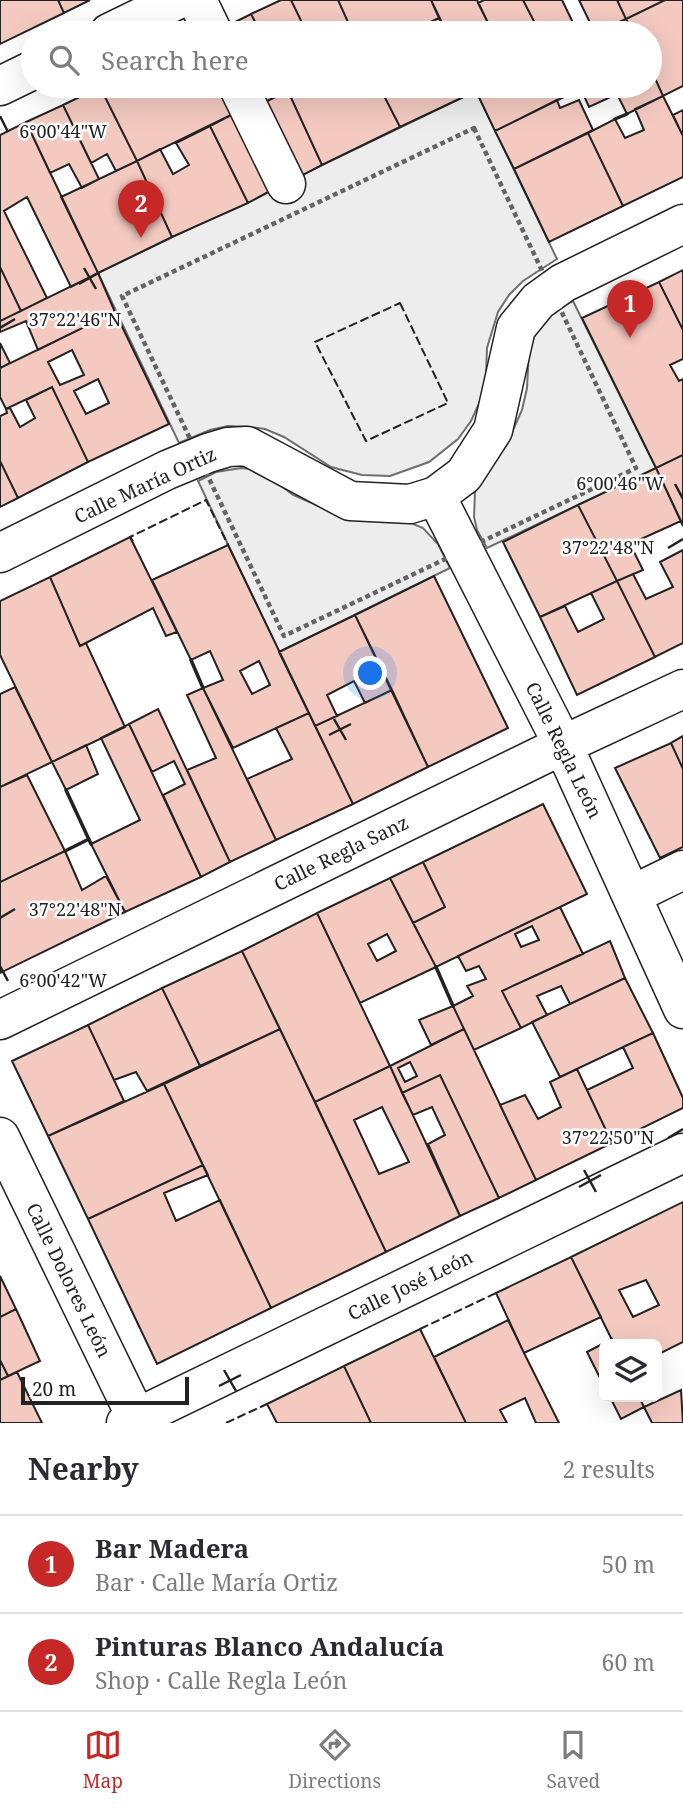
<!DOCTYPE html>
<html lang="en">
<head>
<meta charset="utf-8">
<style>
	:root { --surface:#fff; --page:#f7f7f7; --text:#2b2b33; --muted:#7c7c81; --line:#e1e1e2; --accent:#c62828 }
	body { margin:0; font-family:"Noto Serif",serif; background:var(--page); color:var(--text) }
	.controls { position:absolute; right:21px; bottom:21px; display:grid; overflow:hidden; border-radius:10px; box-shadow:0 7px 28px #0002 }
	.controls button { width:63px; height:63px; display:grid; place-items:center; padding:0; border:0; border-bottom:2px solid var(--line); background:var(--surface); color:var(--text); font:35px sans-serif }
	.scale { position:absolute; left:21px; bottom:18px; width:168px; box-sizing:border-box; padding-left:7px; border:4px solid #222; border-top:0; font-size:19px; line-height:24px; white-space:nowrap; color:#222; -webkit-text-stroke:5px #fff; paint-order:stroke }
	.you { position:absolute; left:371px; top:674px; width:24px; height:24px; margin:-18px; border:5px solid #fff; border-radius:50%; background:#1a73e8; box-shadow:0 0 0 10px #1a73e833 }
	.badge { display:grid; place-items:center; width:46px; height:46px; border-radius:50%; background:var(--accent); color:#fff; font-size:23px; font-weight:700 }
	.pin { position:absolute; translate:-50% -58px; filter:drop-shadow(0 2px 4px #0008) }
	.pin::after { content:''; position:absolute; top:37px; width:24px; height:21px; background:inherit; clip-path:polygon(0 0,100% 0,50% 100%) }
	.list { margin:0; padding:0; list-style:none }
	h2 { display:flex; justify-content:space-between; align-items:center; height:91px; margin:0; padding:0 28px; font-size:30px }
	h2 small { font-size:23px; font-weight:400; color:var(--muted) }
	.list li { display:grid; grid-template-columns:46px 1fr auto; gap:21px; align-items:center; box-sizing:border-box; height:98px; padding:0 28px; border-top:2px solid var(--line) }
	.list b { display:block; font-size:26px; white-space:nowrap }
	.list p { margin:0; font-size:23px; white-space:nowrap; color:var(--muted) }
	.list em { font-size:23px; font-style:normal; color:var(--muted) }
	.icon { flex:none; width:38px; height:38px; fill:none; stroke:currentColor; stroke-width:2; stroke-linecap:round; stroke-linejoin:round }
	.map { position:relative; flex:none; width:683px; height:1423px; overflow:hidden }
	.search { position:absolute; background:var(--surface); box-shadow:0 7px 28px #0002; left:21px; right:21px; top:21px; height:77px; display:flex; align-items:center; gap:18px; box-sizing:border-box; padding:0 24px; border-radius:38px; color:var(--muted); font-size:26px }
	.sheet { height:287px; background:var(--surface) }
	nav { display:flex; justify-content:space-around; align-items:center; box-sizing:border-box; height:98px; border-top:2px solid var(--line); background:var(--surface); font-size:19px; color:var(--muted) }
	nav a { display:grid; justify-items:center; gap:4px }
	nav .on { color:var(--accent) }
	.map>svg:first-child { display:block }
	.parking { fill:#ededed; stroke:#6f6f6f; stroke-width:2 }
	.building { fill:#f3c9c0; stroke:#222; stroke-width:2; fill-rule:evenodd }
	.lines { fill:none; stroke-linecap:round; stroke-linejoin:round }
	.pedestrian-casing { stroke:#222; stroke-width:41 }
	.minor-casing { stroke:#222; stroke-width:41 }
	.path { stroke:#646464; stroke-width:4.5; stroke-dasharray:5 3.5; stroke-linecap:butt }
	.pedestrian { stroke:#fff; stroke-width:38 }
	.minor { stroke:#fff; stroke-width:38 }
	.fence { stroke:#222; stroke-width:2; stroke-dasharray:9 3.5; stroke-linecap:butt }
	.wall { stroke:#222; stroke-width:3.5 }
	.ticks { fill:none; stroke:#222; stroke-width:2.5 }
	.labels { text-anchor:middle; stroke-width:5; stroke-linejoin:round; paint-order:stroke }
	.street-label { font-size:19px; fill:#222; stroke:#fff }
	.ticks-label { font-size:18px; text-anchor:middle; fill:#222; stroke:#fff; stroke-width:5; stroke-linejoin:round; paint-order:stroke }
</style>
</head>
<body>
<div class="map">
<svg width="683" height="1423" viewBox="0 0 683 1423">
	<rect width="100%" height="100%" fill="#fff"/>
	<path class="parking" d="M476 91 557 259 523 281 509 295 498 312 487 348 486 376 482 397 471 421 458 439 429 462 390 476 362 475 331 467 284 437 265 429 250 427 228 426 210 430 179 443 98 273Z
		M573 301 656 468 487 548 477 530 474 517 475 490 509 439 522 410 527 388 529 350 538 326 560 307Z
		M241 468 251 469 268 476 293 495 335 513 411 523 423 528 438 544 450 568 279 652 198 481 216 472Z"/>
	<path class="building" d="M0 0H58L64 13 0 44Z
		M58 0H90L64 13Z
		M281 0H291L307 33H261L251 14Z
		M291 0H338L353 33H341L339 29 330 33H307Z
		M338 0H431L439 18 407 33H353Z
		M431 0H477L493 33H447Z
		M484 0H523L540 33H493L478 3Z
		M523 0H562L578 33H540Z
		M579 0H617L626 19 595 33Z
		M617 0H665L626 19Z
		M665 0H683V86L663 96 650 67V33H633L626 19Z
		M251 14 261 33H233L229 25Z
		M439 18 447 33H407Z
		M626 19 630 26 614 33H606L604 29Z
		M650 67 663 96 627 114 617 94 589 107 581 89 588 86H650Z
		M103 86H222L235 113 137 161 100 87Z
		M257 86H286L288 91 265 102Z
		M299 86H379L400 127 322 165 288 91Z
		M379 86H473L476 91 400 127Z
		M487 86H568L572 93 495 131 476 91Z
		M100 87 137 161 116 171 107 154 91 163 63 105Z
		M288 91 322 165 301 176 265 102Z
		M663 96 683 136V177L623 206 588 133 615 119 625 138 644 130 635 109Z
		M557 100 560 108 579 100 593 130 514 169 495 131Z
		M63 105 99 179 82 188 69 164 50 173 26 122Z
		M683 110V136L673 115Z
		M235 113 272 190 248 203 210 126Z
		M26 122 98 273 71 287 27 197 4 211 47 298 21 311 0 267V135Z
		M210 126 248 203 172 237 137 161 160 149 173 174 189 165 176 143Z
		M588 133 623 206 549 242 514 169Z
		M137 161 172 237 98 273 61 197Z
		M0 267 21 311 0 321Z
		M683 270V330L659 282Z
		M98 273 115 312 38 350 26 321 0 332V321Z
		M659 282 683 330V359L670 365 679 381 683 379V455L656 468 582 318Z
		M115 312 169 424 88 462 52 387 6 409 0 397V368ZM72 350 84 375 60 385 48 362ZM98 379 109 403 86 414 74 391Z
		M0 343 10 363 0 368Z
		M52 387 88 462 18 498 0 461V416L7 413 6 409 10 408 20 427 35 418 26 400Z
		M683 455V526L656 468Z
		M0 461 18 498 0 507Z
		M656 468 681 521 630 544 643 570 617 581 578 505Z
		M578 505 617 581 540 617 503 542Z
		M130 537 177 632 166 636 153 608 80 646 50 577Z
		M228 545 309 713 233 748 203 688 223 680 210 651 191 660 152 580ZM259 661 270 685 252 694 240 671Z
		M683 550V643L655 657 617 581 633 574 646 599 673 587 660 562Z
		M434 576 508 728 428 767 355 615Z
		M50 577 80 646 86 643 125 727 52 762 0 655V601Z
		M617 581 655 657 577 695 540 617 565 606 578 632 604 619 591 593Z
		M355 615 392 690 365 703 354 681 327 695 337 716 315 726 279 652Z
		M15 687 52 762 0 787V694Z
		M203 688 276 840 230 862 187 770 216 758 187 695Z
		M392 690 428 767 353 804 315 726Z
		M158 709 230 862 201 877 163 795 185 784 174 761 152 772 129 724Z
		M309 713 353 804 276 840 247 779 292 759 276 728Z
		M129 724 201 877 125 912 91 844 140 820 101 738Z
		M683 736V769L671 743Z
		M671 743 683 769V847L660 858 615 768Z
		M86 745 98 774 66 790 52 762Z
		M27 775 65 851 0 882V787Z
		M543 804 587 894 436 967 413 923 445 907 423 862Z
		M65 851 82 890 106 876 125 912 0 973V882Z
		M423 862 445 907 413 923 390 878Z
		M390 878 436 967 360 1003 317 913ZM387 934 396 951 377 961 368 944Z
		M560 907 583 954 502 991 521 1028 474 1050 453 1006 473 996 467 986 486 979 479 966 466 971 458 956ZM532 926 539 940 521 947 515 934Z
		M317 913 390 1066 315 1102 242 951Z
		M610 941 625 978 570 1004 561 986 537 996 547 1015 521 1028 502 991Z
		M242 951 280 1029 200 1066 162 988Z
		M625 978 653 1033 560 1077 532 1022Z
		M162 988 200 1066 147 1091 136 1072 114 1080 88 1025Z
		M453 1006 464 1029 431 1045 419 1020Z
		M88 1025 124 1101 48 1136 12 1061Z
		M280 1029 386 1252 271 1308 164 1084Z
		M464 1029 536 1180 499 1198 440 1075 402 1093 390 1066ZM410 1062 417 1076 405 1082 398 1068Z
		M653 1033 683 1098V1108L612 1143 587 1090 633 1068 623 1047Z
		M390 1066 460 1216 386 1252 315 1102ZM382 1107 409 1162 379 1174 354 1120Z
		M577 1069 612 1143 536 1180 500 1105 525 1095 538 1119 561 1107 550 1082Z
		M440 1075 499 1198 460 1216 428 1144 445 1135 432 1107 413 1115 402 1093Z
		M164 1084 203 1165 88 1219 48 1136Z
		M203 1165 208 1175 164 1193 176 1221 220 1200 271 1308 157 1364 88 1219Z
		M683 1202V1342L657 1355V1344H614L571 1257ZM646 1280 659 1305 633 1317 619 1290Z
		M571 1257 601 1317 524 1353 496 1293Z
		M0 1276 16 1309 0 1317Z
		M16 1309 40 1361 8 1376 0 1360V1317Z
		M508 1320 524 1353 559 1423H536L525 1398 500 1410 507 1423H466L434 1357Z
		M420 1329 466 1423H371L344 1366Z
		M612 1339 614 1344H604V1386L587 1352Z
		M0 1360 8 1376 0 1380Z
		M344 1366 371 1423H277L267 1404Z
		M17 1372 42 1423H0V1380Z
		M681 1390 683 1423H652L644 1407Z
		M610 1397H639L644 1407 621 1419Z"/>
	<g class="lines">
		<g class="pedestrian-casing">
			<path id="pedestrian" d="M197 0 213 33
				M238 86 286 184
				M632 895 683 870"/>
		</g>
		<g class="minor-casing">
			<path id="minor" d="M109 33 177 0
				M0 86 33 70
				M436 496 563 745 683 1009
				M0 553 167 470 208 453 228 447 247 446 350 501 410 504 436 496 464 475 493 430 516 328 538 301 563 283 683 224
				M0 1020 563 745 683 689
				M0 1137 139 1423
				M126 1423 683 1153"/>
		</g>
		<path class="path" d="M474 128 636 468 284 636 122 296Z"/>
		<use href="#pedestrian" class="pedestrian"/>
		<use href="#minor" class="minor"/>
		<path class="fence" d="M400 303 448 403 366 441 315 342Z
			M133 541 130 537 206 500 228 545
			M420 1329 496 1293
			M226 1423 267 1404"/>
		<path class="wall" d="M615 119 627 114
			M191 660 203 688
			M66 790 91 844
			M65 851 89 839
			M436 967 453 1006"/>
	</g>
	<path class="ticks" d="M0 116 8 132M84 268 96 289M79 284 100 272M0 328 15 319M675 484 683 499M668 548 683 539M334 719 346 740M329 735 351 724M0 918 15 909M0 966 8 981M668 1138 683 1129M584 1170 596 1192M579 1187 601 1175M224 1370 236 1391M219 1386 241 1375"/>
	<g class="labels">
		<g class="street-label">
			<text transform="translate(145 485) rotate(-25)" y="7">Calle María Ortiz</text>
			<text transform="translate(564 750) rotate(64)" y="7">Calle Regla León</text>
			<text transform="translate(341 853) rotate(-26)" y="7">Calle Regla Sanz</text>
			<text transform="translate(69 1280) rotate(64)" y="7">Calle Dolores León</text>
			<text transform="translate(410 1285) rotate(-26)" y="7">Calle José León</text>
		</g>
	</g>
	<g class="ticks-label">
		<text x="63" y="138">6°00'44"W</text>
		<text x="75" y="326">37°22'46"N</text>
		<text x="620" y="490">6°00'46"W</text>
		<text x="608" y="554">37°22'48"N</text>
		<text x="75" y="916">37°22'48"N</text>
		<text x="63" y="987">6°00'42"W</text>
		<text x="608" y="1144">37°22'50"N</text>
	</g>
</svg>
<div class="controls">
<button><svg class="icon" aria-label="layers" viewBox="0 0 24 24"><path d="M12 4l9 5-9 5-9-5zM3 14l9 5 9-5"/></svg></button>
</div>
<div class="scale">20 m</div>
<div class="you"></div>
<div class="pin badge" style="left:630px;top:338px">1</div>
<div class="pin badge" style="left:141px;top:238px">2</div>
<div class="search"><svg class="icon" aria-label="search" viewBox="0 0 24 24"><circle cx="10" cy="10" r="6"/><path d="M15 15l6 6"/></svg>Search here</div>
</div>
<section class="sheet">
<h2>Nearby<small>2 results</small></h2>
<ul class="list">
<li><span class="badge">1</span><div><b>Bar Madera</b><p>Bar · Calle María Ortiz</p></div><em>50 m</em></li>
<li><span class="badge">2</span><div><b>Pinturas Blanco Andalucía</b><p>Shop · Calle Regla León</p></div><em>60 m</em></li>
</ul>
</section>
<nav>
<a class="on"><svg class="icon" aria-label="map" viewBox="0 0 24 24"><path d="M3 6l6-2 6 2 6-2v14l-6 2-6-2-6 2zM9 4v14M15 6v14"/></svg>Map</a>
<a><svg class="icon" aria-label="directions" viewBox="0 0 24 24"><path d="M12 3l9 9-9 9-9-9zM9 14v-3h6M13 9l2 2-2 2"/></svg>Directions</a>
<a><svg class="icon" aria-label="saved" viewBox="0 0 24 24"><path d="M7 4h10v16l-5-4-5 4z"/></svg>Saved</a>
</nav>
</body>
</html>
